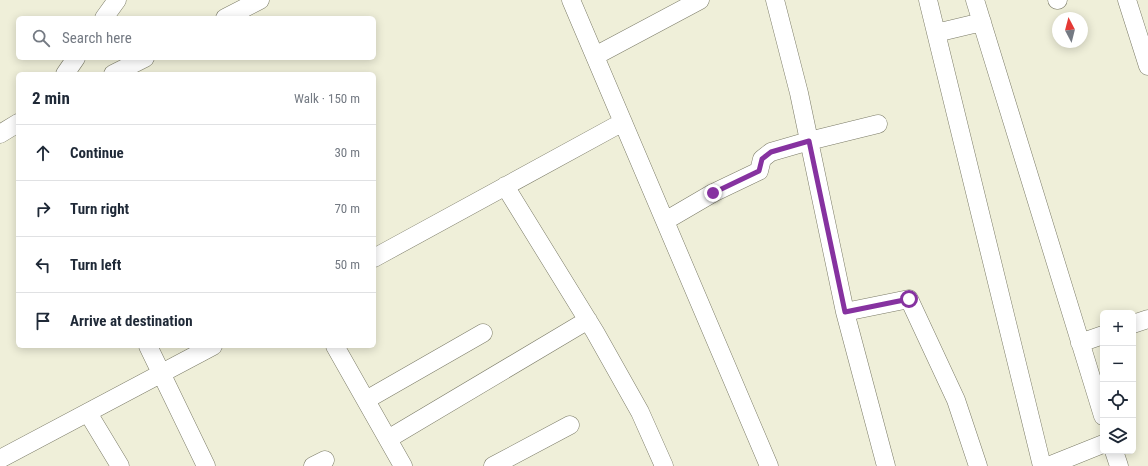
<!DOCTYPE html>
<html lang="en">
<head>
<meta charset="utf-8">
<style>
	:root { --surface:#fff; --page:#f6f6f7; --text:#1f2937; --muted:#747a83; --line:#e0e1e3 }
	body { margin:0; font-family:"Roboto Condensed",sans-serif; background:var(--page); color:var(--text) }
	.controls { position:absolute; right:12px; bottom:12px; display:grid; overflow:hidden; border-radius:6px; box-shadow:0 2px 10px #0003 }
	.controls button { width:36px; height:36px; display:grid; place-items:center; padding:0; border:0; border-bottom:1px solid var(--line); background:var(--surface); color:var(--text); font:20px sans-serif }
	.compass { position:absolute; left:1052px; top:12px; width:36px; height:36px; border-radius:50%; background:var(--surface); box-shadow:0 2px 10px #0003; rotate:353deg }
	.stop { position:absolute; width:12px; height:12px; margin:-9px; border:3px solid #8632a0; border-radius:50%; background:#fff }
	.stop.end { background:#8632a0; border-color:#fff; box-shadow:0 1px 4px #0008 }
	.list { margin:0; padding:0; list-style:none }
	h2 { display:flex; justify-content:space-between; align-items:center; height:52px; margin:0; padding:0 16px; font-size:17px }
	h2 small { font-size:13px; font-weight:400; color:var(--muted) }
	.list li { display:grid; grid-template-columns:26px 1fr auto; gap:12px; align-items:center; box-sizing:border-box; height:56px; padding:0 16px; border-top:1px solid var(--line) }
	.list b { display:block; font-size:15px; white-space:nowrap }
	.list em { font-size:13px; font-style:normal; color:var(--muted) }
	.icon { flex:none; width:22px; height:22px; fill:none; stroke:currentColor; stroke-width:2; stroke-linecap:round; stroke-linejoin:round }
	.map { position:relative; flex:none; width:1148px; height:466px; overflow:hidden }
	.search { position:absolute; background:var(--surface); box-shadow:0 2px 10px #0003; left:16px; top:16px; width:360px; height:44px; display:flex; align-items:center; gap:10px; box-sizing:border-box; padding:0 14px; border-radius:6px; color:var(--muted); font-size:15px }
	.panel { position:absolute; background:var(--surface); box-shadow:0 2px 10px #0003; left:16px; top:72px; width:360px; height:276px; border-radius:6px }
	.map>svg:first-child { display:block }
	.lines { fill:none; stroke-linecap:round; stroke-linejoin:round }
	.minor-casing { stroke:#7b7b67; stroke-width:19 }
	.minor { stroke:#fff; stroke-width:18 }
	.route { stroke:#8632a0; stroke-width:5 }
</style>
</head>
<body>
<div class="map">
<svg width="1148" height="466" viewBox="0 0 1148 466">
	<rect width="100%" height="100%" fill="#efefd9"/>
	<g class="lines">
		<g class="minor-casing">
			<path id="minor" d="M571 0 769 466
				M775 0 799 93 845 312 886 466
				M928 0 1042 466
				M975 0 1103 416
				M1057 0H1058
				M1127 0 1148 66
				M104 18 117 0
				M225 18 260 0
				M936 33 982 22
				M595 56 700 0
				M65 74 76 58
				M113 74 145 58
				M0 134 18 123
				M505 186 595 332 640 412 664 466
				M665 221 713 193 759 171 762 159 771 152 809 141 878 124
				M374 258 623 122
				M845 312 909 299 956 400 978 466
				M1133 324 1148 319
				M1080 343 1103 335
				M148 346 206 466
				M335 346 403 466
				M366 400 483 333
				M88 413 120 466
				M388 439 588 320
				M1114 451 1119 466
				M0 459 213 346
				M313 466 325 460
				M493 466 570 425
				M1048 466 1103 444"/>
		</g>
		<use href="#minor" class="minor"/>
	</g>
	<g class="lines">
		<path class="route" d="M713 193 759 171 762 159 771 152 809 141 845 312 909 299"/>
	</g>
</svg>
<div class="controls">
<button>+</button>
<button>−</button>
<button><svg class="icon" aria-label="locate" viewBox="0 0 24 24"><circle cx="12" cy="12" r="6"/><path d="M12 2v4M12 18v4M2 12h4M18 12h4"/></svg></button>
<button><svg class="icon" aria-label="layers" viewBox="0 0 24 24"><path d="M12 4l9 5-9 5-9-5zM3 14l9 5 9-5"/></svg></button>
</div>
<svg class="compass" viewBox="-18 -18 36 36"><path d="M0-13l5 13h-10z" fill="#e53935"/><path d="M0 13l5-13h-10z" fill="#747a83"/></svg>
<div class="stop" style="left:909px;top:299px"></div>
<div class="stop end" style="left:713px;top:193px"></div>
<div class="search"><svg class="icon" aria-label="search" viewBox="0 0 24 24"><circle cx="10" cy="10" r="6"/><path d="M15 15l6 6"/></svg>Search here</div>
<section class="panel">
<h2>2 min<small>Walk · 150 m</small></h2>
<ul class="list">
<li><svg class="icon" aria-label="ahead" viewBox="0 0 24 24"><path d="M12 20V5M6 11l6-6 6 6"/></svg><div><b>Continue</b></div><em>30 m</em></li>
<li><svg class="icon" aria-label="right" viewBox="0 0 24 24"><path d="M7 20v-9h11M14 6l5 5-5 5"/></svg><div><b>Turn right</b></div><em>70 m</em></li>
<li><svg class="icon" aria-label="left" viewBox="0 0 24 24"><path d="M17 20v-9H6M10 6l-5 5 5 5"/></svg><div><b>Turn left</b></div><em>50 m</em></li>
<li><svg class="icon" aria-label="arrive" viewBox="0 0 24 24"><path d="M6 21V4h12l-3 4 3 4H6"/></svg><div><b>Arrive at destination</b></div></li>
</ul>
</section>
</div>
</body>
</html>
